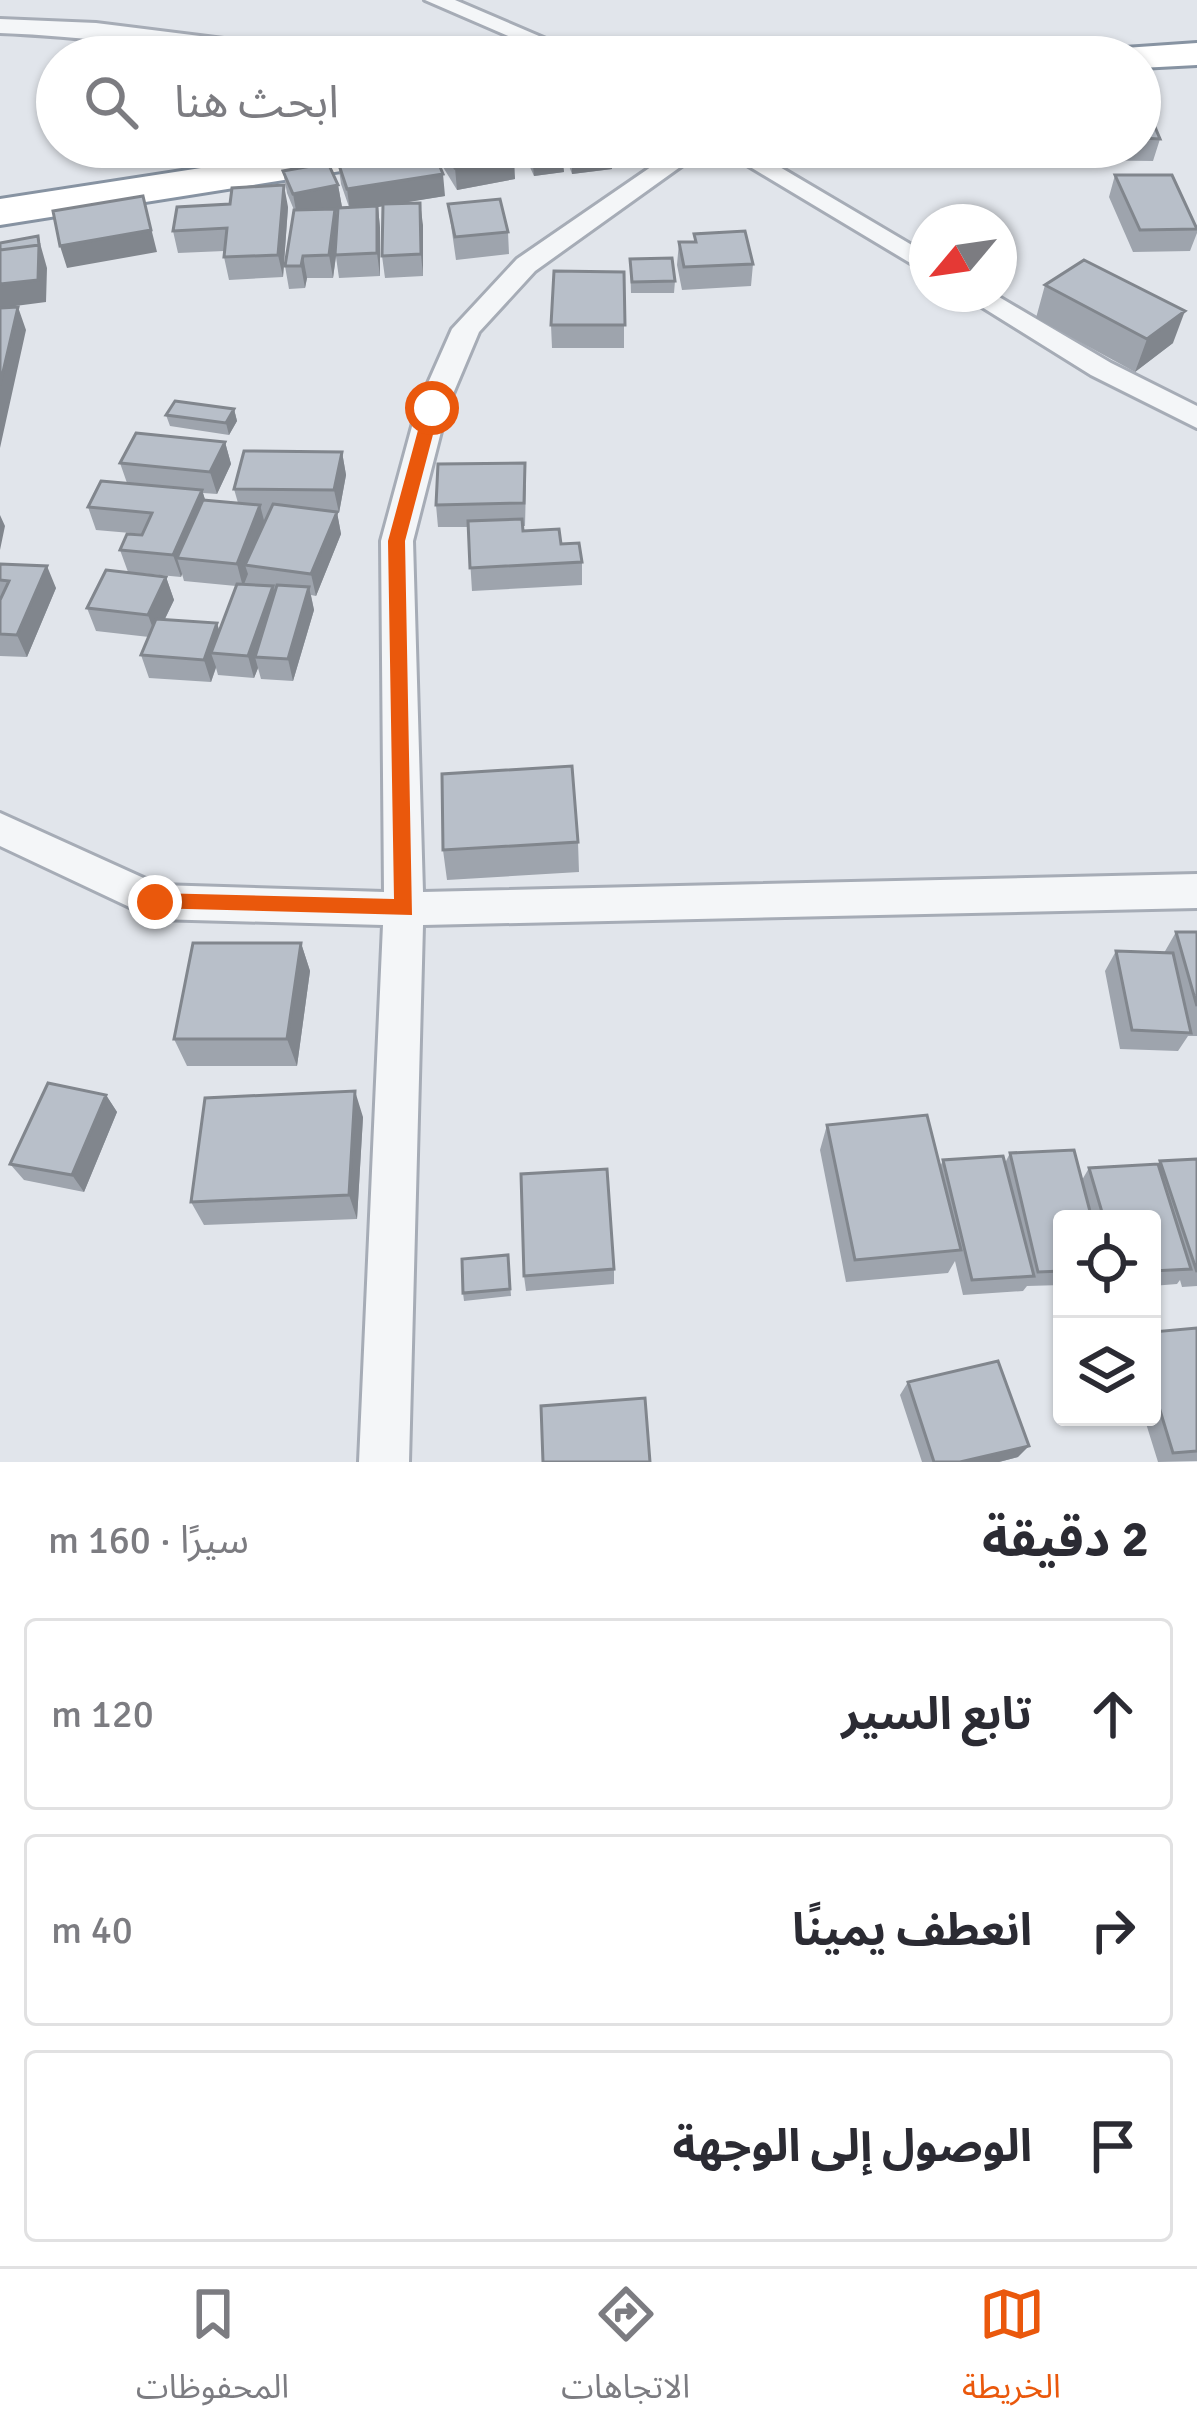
<!DOCTYPE html>
<html lang="ar">
<head>
<meta charset="utf-8">
<style>
	:root { --surface:#fff; --page:#f2f2f3; --text:#2b2b33; --muted:#7c7c81; --line:#e1e1e2; --accent:#ea580c }
	body { margin:0; font-family:Signika,"Noto Sans Arabic",sans-serif; background:var(--page); color:var(--text); direction:rtl }
	.controls { position:absolute; right:36px; bottom:36px; display:grid; overflow:hidden; border-radius:12px; box-shadow:0 3px 9px #0004 }
	.controls button { width:108px; height:108px; display:grid; place-items:center; padding:0; border:0; border-bottom:3px solid var(--line); background:var(--surface); color:var(--text); font:60px sans-serif }
	.compass { position:absolute; left:909px; top:204px; width:108px; height:108px; border-radius:50%; background:var(--surface); box-shadow:0 3px 9px #0004; rotate:241deg }
	.stop { position:absolute; width:36px; height:36px; margin:-27px; border:9px solid #ea580c; border-radius:50%; background:#fff }
	.stop.end { background:#ea580c; border-color:#fff; box-shadow:0 3px 12px #0008 }
	.list { margin:0; padding:0; list-style:none }
	h2 { display:flex; justify-content:space-between; align-items:center; height:156px; margin:0; padding:0 48px; font-size:51px }
	h2 small { font-size:39px; font-weight:400; color:var(--muted) }
	.list li { display:grid; grid-template-columns:78px 1fr auto; gap:36px; align-items:center; box-sizing:border-box; height:192px; margin:0 24px 24px; padding:0 24px; border:3px solid var(--line); border-radius:12px }
	.list b { display:block; font-size:45px; white-space:nowrap }
	.list em { font-size:39px; font-style:normal; color:var(--muted) }
	.icon { flex:none; width:66px; height:66px; fill:none; stroke:currentColor; stroke-width:2; stroke-linecap:round; stroke-linejoin:round }
	.map { position:relative; flex:none; width:1197px; height:1462px; overflow:hidden; direction:ltr }
	.search { position:absolute; background:var(--surface); box-shadow:0 3px 9px #0004; left:36px; right:36px; top:36px; height:132px; display:flex; align-items:center; gap:30px; box-sizing:border-box; padding:0 42px; border-radius:66px; color:var(--muted); font-size:45px }
	.sheet { height:804px; background:var(--surface) }
	nav { display:flex; justify-content:space-around; align-items:center; box-sizing:border-box; height:168px; border-top:3px solid var(--line); background:var(--surface); font-size:33px; color:var(--muted) }
	nav a { display:grid; justify-items:center; gap:6px }
	nav .on { color:var(--accent) }
	.map>svg:first-child { display:block }
	.lines { fill:none; stroke-linecap:round; stroke-linejoin:round }
	.minor-casing { stroke:#a6acb6; stroke-width:6 }
	.trunk-casing { stroke:#8793a2; stroke-width:6 }
	.minor { fill:#f4f6f8; fill-rule:evenodd }
	.trunk { fill:#fff; fill-rule:evenodd }
	.wall { fill:#9ea4ad }
	.shaded-wall { fill:#81868d }
	.building { fill:#b8bfc9; stroke:#81868d; stroke-width:3 }
	.route { fill:#ea580c }
</style>
</head>
<body>
<div class="map">
<svg width="1197" height="1462" viewBox="0 0 1197 1462">
	<rect width="100%" height="100%" fill="#e1e5eb"/>
	<g class="lines">
		<g class="minor-casing">
			<path id="minor" d="M425 0H455L588 57H557Z
				M0 19 96 23 313 50 324 57C216 57 109 37 0 33Z
				M680 147H708L535 271 479 332 447 408 413 541 423 892 1197 874V908L423 925 409 1462H359L383 925 155 919 0 846V813L159 885 384 892 381 541 417 408 452 329 517 259Z
				M717 147H746L927 254V273Z
				M961 294H994L1111 363 1197 406V428L1091 375Z"/>
		</g>
		<g class="trunk-casing">
			<path id="trunk" d="M1197 43V65L1140 68V57H1104L1110 49Z
				M338 147H437L431 156 417 159 0 225V199Z"/>
		</g>
		<use href="#minor" class="minor"/>
		<use href="#trunk" class="trunk"/>
	</g>
	<path class="wall" d="M1140 101 1160 139 1153 161 1067 160 1063 147H1140Z
		M442 147H508L515 179 457 190 443 167Z
		M523 147H557L564 172 534 176 523 152Z
		M562 147H612V169L572 174Z
		M868 147H1022L1020 155 872 159Z
		M338 162 445 196 400 203H420L423 276 385 278 382 256 383 206 378 207 380 228V276L339 278 336 257 333 278H307L305 288 289 289 285 266 294 210 287 193 283 171 338 185 342 207H349L341 184Z
		M1115 175 1197 226V233L1190 251 1133 252 1109 197Z
		M448 204 508 232 509 254 456 260Z
		M288 207 283 277 229 280 224 257V251L178 253 173 231Z
		M694 234 753 264 751 286 682 290 677 265 679 242H694Z
		M630 259 675 281 674 293H631Z
		M624 272V348H552L551 325Z
		M1045 285 1173 343 1135 372 1036 318Z
		M234 409 237 421 229 435 170 426 166 415Z
		M225 442 231 464 217 494 203 493 205 500 238 503 234 489 342 452 346 475 339 513H337L341 534 316 596 311 595 314 610 293 681 261 679 258 668 254 678 218 675 216 668 211 682 149 678 141 655 149 637 96 631 87 608 166 577 174 600 165 619 219 631 236 586 184 581 182 574 181 577 128 572 120 550 142 534 96 530 88 507 127 483 120 463Z
		M526 485 525 526H523V531L561 544 582 562V585L472 591 468 527H438L436 505Z
		M0 564 56 588 27 657 0 656Z
		M578 842 579 872 447 880 443 850Z
		M1176 932H1197V1036H1188L1178 1051 1120 1049 1105 971 1116 951 1164 953Z
		M301 943 310 971 297 1066H187L174 1039Z
		M106 1095 117 1112 84 1192 24 1180 10 1164Z
		M363 1117 357 1219 204 1225 191 1202Z
		M827 1125 940 1167 943 1160 1005 1163 1010 1153 1082 1180 1089 1168 1158 1164 1160 1161 1197 1159V1286L1182 1287 1180 1280 1177 1284 1152 1286V1219H1062V1285L1027 1286 1023 1291 963 1295 955 1261 948 1273 846 1282 820 1150Z
		M508 1255 511 1296 464 1301 463 1293Z
		M614 1269V1284L526 1291 524 1276Z
		M1197 1328V1461L1158 1462 1144 1417H1152V1332Z
		M908 1382 1018 1457 999 1462H922L900 1395Z"/>
	<path class="shaded-wall" d="M612 147V169L572 174V152Z
		M514 156 515 179 457 190 455 168Z
		M563 161 564 172 534 176 533 165Z
		M443 174 445 196 378 207 380 228V276L377 253 350 211 347 189Z
		M284 185 288 207 283 277 278 255Z
		M338 185 342 207 297 216 293 194Z
		M143 196 157 252 67 268 60 246Z
		M420 203 423 225V276L421 254Z
		M335 209 339 232 333 278 329 255Z
		M38 236 47 268 46 302 0 308V284Z
		M303 256 307 278 305 288 301 266Z
		M18 307 26 330 0 448V385Z
		M1185 311 1173 343 1135 372 1147 339Z
		M234 409 237 421 229 435 226 423Z
		M225 442 231 464 217 494 210 472Z
		M342 452 346 475 339 513 334 490Z
		M202 490 209 512 177 558 182 574 181 577 173 555Z
		M260 505 266 528 245 565 248 574 243 587 237 564Z
		M337 512 341 534 316 596 311 574Z
		M0 515 5 526 0 550Z
		M47 566 56 588 27 657 17 635Z
		M166 577 174 600 156 637 148 615Z
		M273 586 278 609 255 657 258 668 254 678 248 656Z
		M309 587 314 610 293 681 288 659Z
		M217 623 224 645 211 653 216 667 211 682 204 660Z
		M301 943 310 971 297 1066 287 1039Z
		M355 1091 363 1117 357 1219 349 1195Z
		M106 1095 117 1112 84 1192 72 1175Z
		M1029 1446 1018 1457 999 1462H960Z"/>
	<path class="building" d="M1140 101H1144L1160 139 1140 138Z
		M443 147H508L514 156 455 168Z
		M525 147H557L563 161 533 165Z
		M570 147H612L572 152Z
		M432 148 443 174 347 189 338 162Z
		M328 163 338 185 293 194 283 171Z
		M1115 175H1172L1197 229 1140 230Z
		M284 185 278 255 224 257 227 228 173 231 177 207 230 204 232 188Z
		M143 196 151 230 60 246 53 211Z
		M500 199 508 232 455 237 448 204Z
		M420 203 421 254 382 256 383 204Z
		M377 206V253L335 255 338 208Z
		M335 209 329 255 303 256 301 266H285L294 210Z
		M745 231 753 264 684 267 679 242H696L694 234Z
		M38 236 39 245 0 250V243Z
		M39 245 38 280 0 284V250Z
		M672 258 675 281 632 282 630 259Z
		M1084 260 1185 311 1147 339 1045 285Z
		M554 271 624 272 625 325H551Z
		M18 307 0 385V308Z
		M175 401 234 409 226 423 166 415Z
		M136 433 225 442 210 472 120 463Z
		M244 451 342 452 334 490 234 489Z
		M525 463 524 503 436 505 438 464Z
		M101 481 202 490 173 555 120 550 127 534 142 535 152 513 88 507Z
		M203 500 260 505 237 564 177 558Z
		M273 504 337 512 311 574 245 565Z
		M522 519 523 531 559 529 561 544 579 543 582 562 470 568 468 521Z
		M0 564 47 566 17 635 0 634V600L9 581 0 580Z
		M106 570 166 577 148 615 87 608Z
		M237 584 273 586 248 656 211 653Z
		M277 585 309 587 288 659 255 657Z
		M156 619 217 623 204 660 141 655Z
		M572 766 578 842 443 850 442 774Z
		M1176 932H1197V1006Z
		M193 943H301L287 1039H174Z
		M1116 951 1173 953 1191 1033 1132 1030Z
		M48 1083 106 1095 72 1175 10 1164Z
		M355 1091 349 1195 191 1202 205 1098Z
		M927 1115 961 1250 855 1260 827 1125Z
		M1074 1150 1092 1219H1062V1271L1038 1272 1010 1153Z
		M1003 1156 1034 1276 972 1280 943 1160Z
		M1197 1159V1272L1160 1161Z
		M1158 1164 1191 1269 1152 1271V1219H1104L1089 1168Z
		M607 1169 614 1269 524 1276 521 1174Z
		M508 1255 510 1289 463 1293 462 1259Z
		M1197 1328V1451L1173 1453 1152 1384V1332Z
		M998 1361 1029 1446 960 1462H934L908 1382Z
		M645 1398 650 1462H543L541 1406Z"/>
	<path class="route" d="M432 403 440 408 405 541 412 915 148 908V895L155 893 394 899 388 541 424 408Z"/>
</svg>
<div class="controls">
<button><svg class="icon" aria-label="locate" viewBox="0 0 24 24"><circle cx="12" cy="12" r="6"/><path d="M12 2v4M12 18v4M2 12h4M18 12h4"/></svg></button>
<button><svg class="icon" aria-label="layers" viewBox="0 0 24 24"><path d="M12 4l9 5-9 5-9-5zM3 14l9 5 9-5"/></svg></button>
</div>
<svg class="compass" viewBox="-18 -18 36 36"><path d="M0-13l5 13h-10z" fill="#e53935"/><path d="M0 13l5-13h-10z" fill="#7c7c81"/></svg>
<div class="stop" style="left:432px;top:408px"></div>
<div class="stop end" style="left:155px;top:902px"></div>
<div class="search"><svg class="icon" aria-label="search" viewBox="0 0 24 24"><circle cx="10" cy="10" r="6"/><path d="M15 15l6 6"/></svg>ابحث هنا</div>
</div>
<section class="sheet">
<h2>2 دقيقة<small>سيرًا · 160 m</small></h2>
<ul class="list">
<li><svg class="icon" aria-label="ahead" viewBox="0 0 24 24"><path d="M12 20V5M6 11l6-6 6 6"/></svg><div><b>تابع السير</b></div><em>120 m</em></li>
<li><svg class="icon" aria-label="right" viewBox="0 0 24 24"><path d="M7 20v-9h11M14 6l5 5-5 5"/></svg><div><b>انعطف يمينًا</b></div><em>40 m</em></li>
<li><svg class="icon" aria-label="arrive" viewBox="0 0 24 24"><path d="M6 21V4h12l-3 4 3 4H6"/></svg><div><b>الوصول إلى الوجهة</b></div></li>
</ul>
</section>
<nav>
<a class="on"><svg class="icon" aria-label="map" viewBox="0 0 24 24"><path d="M3 6l6-2 6 2 6-2v14l-6 2-6-2-6 2zM9 4v14M15 6v14"/></svg>الخريطة</a>
<a><svg class="icon" aria-label="directions" viewBox="0 0 24 24"><path d="M12 3l9 9-9 9-9-9zM9 14v-3h6M13 9l2 2-2 2"/></svg>الاتجاهات</a>
<a><svg class="icon" aria-label="saved" viewBox="0 0 24 24"><path d="M7 4h10v16l-5-4-5 4z"/></svg>المحفوظات</a>
</nav>
</body>
</html>
